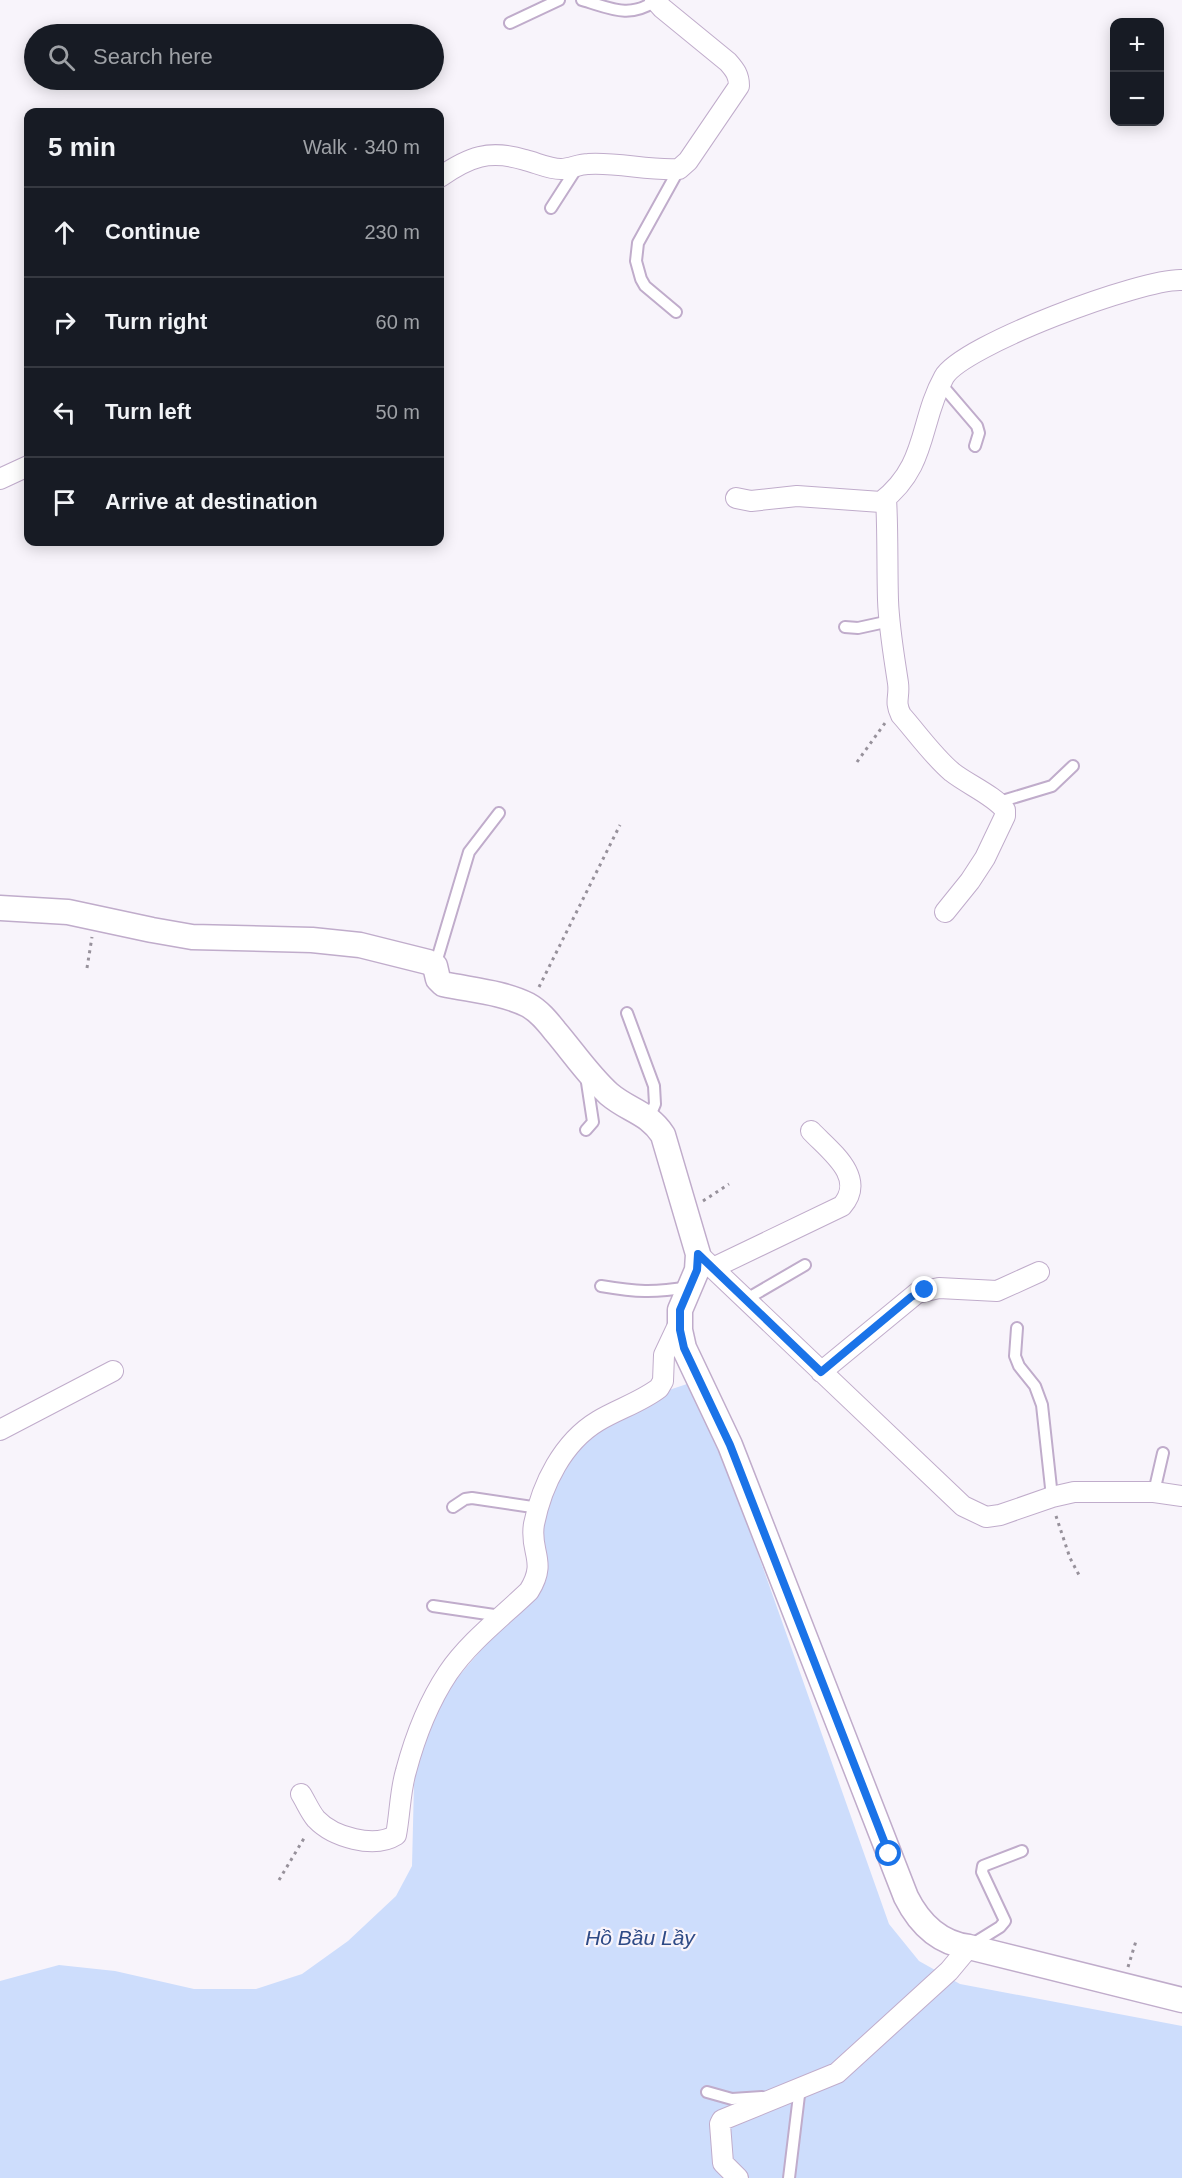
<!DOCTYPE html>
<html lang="en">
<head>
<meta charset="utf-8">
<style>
	:root { --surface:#171b24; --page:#20242c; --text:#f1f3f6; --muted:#9ea1a6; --line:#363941 }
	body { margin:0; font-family:Helvetica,sans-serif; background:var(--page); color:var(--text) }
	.controls { position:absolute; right:18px; top:18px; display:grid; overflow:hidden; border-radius:12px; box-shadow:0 3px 15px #0003 }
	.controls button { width:54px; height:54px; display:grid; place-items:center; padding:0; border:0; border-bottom:2px solid var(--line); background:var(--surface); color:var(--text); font:30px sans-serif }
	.stop { position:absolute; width:18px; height:18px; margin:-14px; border:4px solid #1a73e8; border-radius:50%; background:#fff }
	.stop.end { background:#1a73e8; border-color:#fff; box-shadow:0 2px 6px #0008 }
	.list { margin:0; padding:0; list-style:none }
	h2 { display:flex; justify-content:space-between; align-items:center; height:78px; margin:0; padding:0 24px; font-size:26px }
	h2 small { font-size:20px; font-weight:400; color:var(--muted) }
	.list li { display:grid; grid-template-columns:39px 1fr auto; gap:18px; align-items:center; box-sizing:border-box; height:90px; padding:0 24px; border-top:2px solid var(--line) }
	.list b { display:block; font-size:22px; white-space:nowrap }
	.list em { font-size:20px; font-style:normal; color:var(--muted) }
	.icon { flex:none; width:33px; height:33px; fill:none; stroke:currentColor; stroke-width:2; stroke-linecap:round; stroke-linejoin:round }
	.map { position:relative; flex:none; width:1182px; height:2178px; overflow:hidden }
	.search { position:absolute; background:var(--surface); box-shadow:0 3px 15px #0003; left:24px; top:24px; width:420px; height:66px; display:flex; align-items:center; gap:15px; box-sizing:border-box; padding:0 21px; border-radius:33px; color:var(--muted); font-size:22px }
	.panel { position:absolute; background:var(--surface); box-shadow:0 3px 15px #0003; left:24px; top:108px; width:420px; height:438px; border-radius:12px }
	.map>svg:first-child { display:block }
	.water { fill:#cdddfc }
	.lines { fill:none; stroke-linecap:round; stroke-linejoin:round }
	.service-casing { stroke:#c0accb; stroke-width:14 }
	.minor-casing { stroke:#c0accb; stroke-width:22 }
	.tertiary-casing { stroke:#c0accb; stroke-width:27 }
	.path { stroke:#97919b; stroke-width:3; stroke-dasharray:3 4.5; stroke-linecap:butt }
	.service { stroke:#fff; stroke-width:10 }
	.minor { stroke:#fff; stroke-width:20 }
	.tertiary { stroke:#fff; stroke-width:24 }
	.route { stroke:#1a73e8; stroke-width:8 }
	.labels { text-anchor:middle; stroke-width:4.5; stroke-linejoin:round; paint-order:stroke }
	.water-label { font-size:21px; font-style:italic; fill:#2e4a86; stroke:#f8f4fb }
</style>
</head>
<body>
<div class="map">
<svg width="1182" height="2178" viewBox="0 0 1182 2178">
	<rect width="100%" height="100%" fill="#f8f4fb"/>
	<path class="water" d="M690 1383 711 1421 889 1924 919 1961 960 1984 1182 2026V2178H0V1981L59 1965 115 1971 194 1989H256L302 1974 348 1941 396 1896 412 1866 414 1784 421 1745 445 1692 517 1608 544 1549V1508L578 1440 660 1393Z"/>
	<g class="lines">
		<g class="service-casing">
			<path id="service" d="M582 0C610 8 629 19 655 1
				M510 23 559 0
				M551 208 578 166
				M676 312 645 286 641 279 636 261 638 243 679 169
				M941 384 977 426 979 433 975 446
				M845 627 858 628 890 621
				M999 802 1052 786 1073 766
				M435 966 469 852 499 813
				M627 1013 654 1086 655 1104 649 1118
				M586 1130 593 1122 586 1076
				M601 1286C637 1292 653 1293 689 1287
				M745 1300 805 1265
				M1017 1328 1015 1356 1019 1366 1035 1386 1042 1405 1052 1497
				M1154 1492 1163 1453
				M453 1507 465 1499 472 1498 539 1508
				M433 1606 501 1616
				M971 1945 1000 1927 1005 1921 982 1872 983 1866 1022 1851
				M707 2092 732 2099 762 2097
				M789 2178 800 2087"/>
		</g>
		<g class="minor-casing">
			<path id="minor" d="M440 177C469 157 489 149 525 160 537 163 549 169 561 169 570 169 579 164 588 164 618 162 649 171 679 169L688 161 739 86C739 75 735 70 728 62L662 8 655 0
				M0 479 28 466
				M736 498 751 501 797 496 881 502C928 466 919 422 944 377 962 345 1143 278 1182 280
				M886 498C888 532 887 566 888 600 889 628 894 656 898 683 900 697 894 701 901 715 917 733 933 756 952 772 967 784 995 796 1005 810V816L985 858 970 881 945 912
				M698 1254 963 1506 986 1517 1000 1515 1052 1497 1074 1492H1154L1182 1496
				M713 1268 842 1206C867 1177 830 1151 811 1131
				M821 1372 917 1293 939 1288 997 1291 1039 1272
				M0 1430 113 1371
				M301 1794C306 1802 310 1812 316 1819 333 1837 374 1849 396 1835 400 1814 400 1791 406 1771 415 1737 428 1703 448 1673 469 1642 502 1617 529 1591 548 1561 529 1552 534 1524 542 1484 563 1442 598 1421 618 1409 641 1402 659 1388L663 1381 664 1355 680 1321
				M738 2178 723 2163 720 2124 722 2120 837 2073 949 1971 969 1947"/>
		</g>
		<g class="tertiary-casing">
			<path id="tertiary" d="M0 908 68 912 152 930 192 937 312 940 360 945 428 962 435 966 438 979 443 984C470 990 502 992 528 1005 539 1011 547 1021 555 1031 573 1052 588 1075 609 1094 629 1111 648 1112 663 1135L698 1254 697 1270 680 1310V1330L684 1348 730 1445 906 1897C919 1923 939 1943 969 1947L1182 2000"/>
		</g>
		<path class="path" d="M857 762 885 723
			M87 968 92 937
			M539 987 620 825
			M703 1201 729 1184
			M1056 1516 1070 1558 1079 1575
			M279 1880 306 1835
			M1128 1967 1136 1941"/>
		<use href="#service" class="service"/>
		<use href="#minor" class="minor"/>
		<use href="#tertiary" class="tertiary"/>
	</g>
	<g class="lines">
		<path class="route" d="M889 1854 730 1445 684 1348 680 1330V1310L697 1270 698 1254 821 1372 911 1297 925 1290"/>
	</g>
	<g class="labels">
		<g class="water-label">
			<text x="640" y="1945">Hồ Bầu Lầy</text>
		</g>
	</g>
</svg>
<div class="controls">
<button>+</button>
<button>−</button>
</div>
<div class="stop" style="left:889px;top:1854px"></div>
<div class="stop end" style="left:925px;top:1290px"></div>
<div class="search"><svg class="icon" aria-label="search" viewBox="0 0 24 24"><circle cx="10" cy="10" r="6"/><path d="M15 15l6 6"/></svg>Search here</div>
<section class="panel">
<h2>5 min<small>Walk · 340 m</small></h2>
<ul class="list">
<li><svg class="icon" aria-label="ahead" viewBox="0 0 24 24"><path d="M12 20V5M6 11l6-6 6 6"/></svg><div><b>Continue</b></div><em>230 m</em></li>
<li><svg class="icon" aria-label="right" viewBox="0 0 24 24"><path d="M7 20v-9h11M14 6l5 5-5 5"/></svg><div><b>Turn right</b></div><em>60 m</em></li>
<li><svg class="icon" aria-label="left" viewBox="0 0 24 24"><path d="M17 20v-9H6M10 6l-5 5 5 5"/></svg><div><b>Turn left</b></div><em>50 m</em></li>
<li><svg class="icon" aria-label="arrive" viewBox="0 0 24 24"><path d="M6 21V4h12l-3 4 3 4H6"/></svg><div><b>Arrive at destination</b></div></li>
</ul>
</section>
</div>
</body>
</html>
